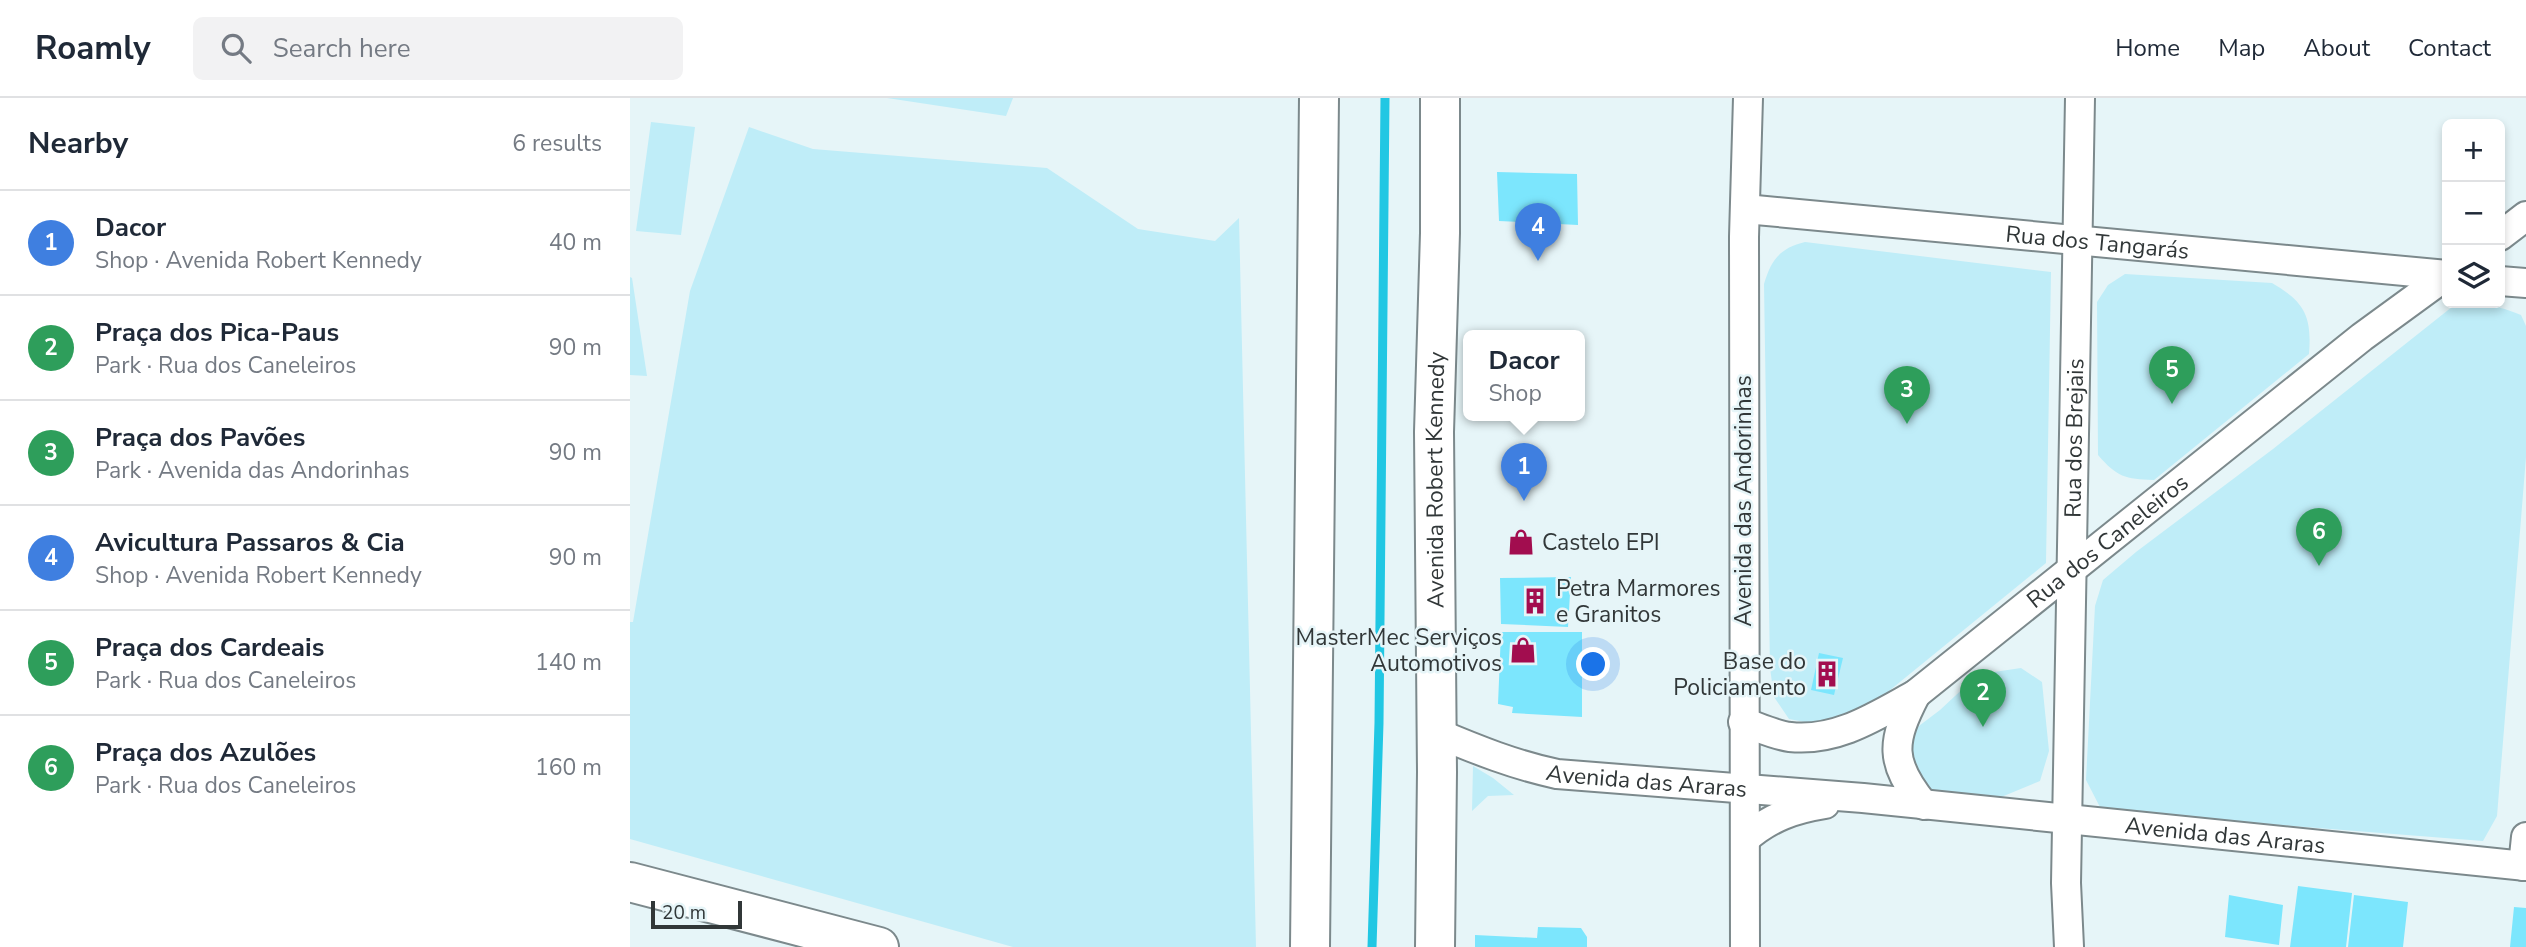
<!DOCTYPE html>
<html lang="en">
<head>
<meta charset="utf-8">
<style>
	:root { --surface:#fff; --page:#f2f2f3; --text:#1f2937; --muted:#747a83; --line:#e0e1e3; --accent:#db2777 }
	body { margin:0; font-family:"Nunito Sans",sans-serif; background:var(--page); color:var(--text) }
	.controls { position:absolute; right:21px; top:21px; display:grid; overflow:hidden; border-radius:10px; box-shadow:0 4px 10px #0003 }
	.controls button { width:63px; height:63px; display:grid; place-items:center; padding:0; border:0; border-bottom:2px solid var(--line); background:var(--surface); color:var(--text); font:35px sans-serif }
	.scale { position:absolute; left:21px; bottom:18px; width:91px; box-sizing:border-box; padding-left:7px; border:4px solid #313738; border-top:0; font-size:19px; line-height:24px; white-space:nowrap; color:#313738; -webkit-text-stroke:5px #e6f5f8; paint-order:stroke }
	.you { position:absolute; left:964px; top:567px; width:24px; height:24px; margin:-18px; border:5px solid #fff; border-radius:50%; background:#1a73e8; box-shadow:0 0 0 10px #1a73e833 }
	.badge { display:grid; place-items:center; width:46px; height:46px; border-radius:50%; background:var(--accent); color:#fff; font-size:23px; font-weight:700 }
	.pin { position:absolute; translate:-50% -58px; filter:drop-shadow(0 2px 4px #0008) }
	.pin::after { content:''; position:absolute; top:37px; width:24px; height:21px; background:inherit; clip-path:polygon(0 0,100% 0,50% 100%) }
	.popup { position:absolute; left:833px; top:232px; width:122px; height:91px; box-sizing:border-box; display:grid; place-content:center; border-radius:10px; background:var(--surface); filter:drop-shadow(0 2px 5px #0005); font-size:23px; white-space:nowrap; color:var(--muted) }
	.popup b { font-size:26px; color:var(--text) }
	.popup::after { content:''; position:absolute; left:50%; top:100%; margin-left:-14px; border:14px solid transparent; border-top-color:var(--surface) }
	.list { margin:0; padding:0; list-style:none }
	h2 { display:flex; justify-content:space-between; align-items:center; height:91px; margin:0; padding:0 28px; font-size:30px }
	h2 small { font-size:23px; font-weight:400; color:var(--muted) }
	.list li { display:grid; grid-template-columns:46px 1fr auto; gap:21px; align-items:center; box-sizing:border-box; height:105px; padding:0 28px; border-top:2px solid var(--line) }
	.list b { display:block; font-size:26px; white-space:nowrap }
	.list p { margin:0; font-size:23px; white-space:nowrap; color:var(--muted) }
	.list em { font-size:23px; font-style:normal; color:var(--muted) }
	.icon { flex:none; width:38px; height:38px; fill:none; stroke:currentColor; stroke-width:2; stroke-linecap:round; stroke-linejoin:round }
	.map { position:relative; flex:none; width:1896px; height:849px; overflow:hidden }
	header { display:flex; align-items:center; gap:42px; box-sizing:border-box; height:98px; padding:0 35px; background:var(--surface); border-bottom:2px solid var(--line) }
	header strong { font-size:33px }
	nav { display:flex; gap:38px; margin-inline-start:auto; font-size:24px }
	.search { width:490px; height:63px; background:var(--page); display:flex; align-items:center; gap:18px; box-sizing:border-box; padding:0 24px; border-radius:10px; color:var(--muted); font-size:26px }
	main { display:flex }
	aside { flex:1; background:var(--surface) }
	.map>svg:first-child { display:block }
	.green { fill:#bfedf8 }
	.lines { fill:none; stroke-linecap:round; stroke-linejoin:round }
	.stream { stroke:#21c7e3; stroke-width:9 }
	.building { fill:#7ce6fd }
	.street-casing { stroke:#7c898c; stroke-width:32 }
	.secondary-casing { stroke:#7c898c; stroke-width:42 }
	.primary-casing { stroke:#7c898c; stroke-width:42 }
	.street { stroke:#fff; stroke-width:28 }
	.secondary { stroke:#fff; stroke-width:38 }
	.primary { stroke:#fff; stroke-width:38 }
	.labels { text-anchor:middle; stroke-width:5; stroke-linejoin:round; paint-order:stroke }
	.street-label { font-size:23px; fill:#313738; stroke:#e6f5f8 }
	.poi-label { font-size:23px; fill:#313738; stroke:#e6f5f8; text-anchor:start }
</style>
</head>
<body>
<header>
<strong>Roamly</strong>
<div class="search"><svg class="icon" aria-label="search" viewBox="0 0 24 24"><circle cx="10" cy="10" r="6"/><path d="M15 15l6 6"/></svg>Search here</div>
<nav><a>Home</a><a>Map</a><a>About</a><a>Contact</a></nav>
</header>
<main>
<aside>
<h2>Nearby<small>6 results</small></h2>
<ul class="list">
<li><span class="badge" style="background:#3f7fe0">1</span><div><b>Dacor</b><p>Shop · Avenida Robert Kennedy</p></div><em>40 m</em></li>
<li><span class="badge" style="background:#2e9e5b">2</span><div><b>Praça dos Pica-Paus</b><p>Park · Rua dos Caneleiros</p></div><em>90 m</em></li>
<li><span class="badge" style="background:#2e9e5b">3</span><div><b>Praça dos Pavões</b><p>Park · Avenida das Andorinhas</p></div><em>90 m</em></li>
<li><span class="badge" style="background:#3f7fe0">4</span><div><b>Avicultura Passaros &amp; Cia</b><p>Shop · Avenida Robert Kennedy</p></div><em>90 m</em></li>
<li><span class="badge" style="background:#2e9e5b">5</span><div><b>Praça dos Cardeais</b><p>Park · Rua dos Caneleiros</p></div><em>140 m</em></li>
<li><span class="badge" style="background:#2e9e5b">6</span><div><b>Praça dos Azulões</b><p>Park · Rua dos Caneleiros</p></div><em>160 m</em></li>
</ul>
</aside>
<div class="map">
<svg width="1896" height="849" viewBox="0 0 1896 849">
	<rect width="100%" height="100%" fill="#e6f5f8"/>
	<path class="green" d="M257 0H383L376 18Z
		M21 24 65 29 51 137 6 133Z
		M119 29 183 51 417 70 508 131 585 143 609 120 626 849H383L0 741V524H3L60 193Z
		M1175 144 1421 174 1416 465 1227 619 1180 625 1159 621 1144 599 1140 570 1134 186C1141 162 1150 150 1175 144Z
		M1495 176 1642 185C1675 204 1682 219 1679 256L1524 382C1495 381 1487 379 1468 357L1467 204 1478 187Z
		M0 179 2 180 17 278 0 277Z
		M1827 205C1851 205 1870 208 1891 217L1896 228V359L1867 718 1853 743 1472 713 1456 682 1465 508 1473 482 1506 454 1643 351Z
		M1391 570 1412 584 1419 653 1410 683 1364 702 1312 699 1288 687 1277 637 1310 612 1339 585 1364 574Z
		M843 668 863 680 884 697 858 698 842 713Z"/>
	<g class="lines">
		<path class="stream" d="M742 849 749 625 755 0"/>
	</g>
	<path class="building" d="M867 74 947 76 948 127 869 123Z
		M941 479 938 529 871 526 870 480Z
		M871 534H952V619L882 615 883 609 868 606Z
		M1189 555 1213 560 1204 597 1181 592Z
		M1668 788 1722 795 1716 849H1660Z
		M1599 797 1653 807 1649 847 1595 839Z
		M1724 797 1778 804 1773 849H1718Z
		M1884 809 1896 810V849H1880Z
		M908 829 951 830 957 839V849H845V837L907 840Z"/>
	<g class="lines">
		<g class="street-casing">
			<g id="street">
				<path id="s1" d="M1115 111 1817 177"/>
				<path d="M1870 138 1896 118"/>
				<path d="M1870 183 1896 185"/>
				<path d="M1286 596C1261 644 1259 664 1294 707"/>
				<path id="s2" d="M1113 624C1128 629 1144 637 1160 639 1207 644 1246 618 1286 596L1732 239 1817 177"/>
				<path id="s3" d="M807 635C847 652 885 667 927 676L1233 700 1896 768"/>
				<path d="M1115 741C1140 719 1164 711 1195 706"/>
				<path d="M1893 768 1896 739"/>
				<path d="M1115 849 1114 139 1118 0"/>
				<path id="s4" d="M1439 849 1436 785 1450 0"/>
			</g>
		</g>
		<g class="secondary-casing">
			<path id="secondary" d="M0 784 249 849"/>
		</g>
		<g class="primary-casing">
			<g id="primary">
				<path d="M680 849 689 0"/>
				<path id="s5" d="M805 849 807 674 804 334 810 135V0"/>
			</g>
		</g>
		<use href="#street" class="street"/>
		<use href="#secondary" class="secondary"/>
		<use href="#primary" class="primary"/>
	</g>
	<defs>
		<g id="shop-bare" transform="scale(2.1)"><path d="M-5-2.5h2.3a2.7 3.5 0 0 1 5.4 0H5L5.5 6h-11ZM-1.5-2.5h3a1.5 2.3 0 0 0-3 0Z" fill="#a20d4f" stroke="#e6f5f8" stroke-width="2.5" paint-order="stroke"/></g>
		<g id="building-bare" transform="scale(2.1)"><path d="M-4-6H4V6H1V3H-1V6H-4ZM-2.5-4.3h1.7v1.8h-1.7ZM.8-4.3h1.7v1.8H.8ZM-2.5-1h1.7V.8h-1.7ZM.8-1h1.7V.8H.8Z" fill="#a20d4f" stroke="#e6f5f8" stroke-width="2.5" paint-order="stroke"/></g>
	</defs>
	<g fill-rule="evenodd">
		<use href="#shop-bare" x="891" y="444"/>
		<use href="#building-bare" x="905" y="503"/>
		<use href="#shop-bare" x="893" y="552"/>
		<use href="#building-bare" x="1197" y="576"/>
	</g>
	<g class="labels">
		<g class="street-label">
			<text dy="8" stroke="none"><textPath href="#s1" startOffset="354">Rua dos Tangarás</textPath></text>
			<text dy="8" stroke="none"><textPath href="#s4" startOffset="509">Rua dos Brejais</textPath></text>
			<text dy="8" stroke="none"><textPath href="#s5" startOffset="467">Avenida Robert Kennedy</textPath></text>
			<text transform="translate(1113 403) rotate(-90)" y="8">Avenida das Andorinhas</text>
			<text dy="8" stroke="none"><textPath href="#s2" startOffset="430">Rua dos Caneleiros</textPath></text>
			<text dy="8" stroke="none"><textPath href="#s3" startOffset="217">Avenida das Araras</textPath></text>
			<text dy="8" stroke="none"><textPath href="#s3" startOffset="798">Avenida das Araras</textPath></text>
		</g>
		<g class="poi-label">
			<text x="912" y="452">Castelo EPI</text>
			<text x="926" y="498">Petra Marmores<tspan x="926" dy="26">e Granitos</tspan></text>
			<text x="872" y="547" text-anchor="end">MasterMec Serviços<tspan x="872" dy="26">Automotivos</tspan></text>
			<text x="1176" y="571" text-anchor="end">Base do<tspan x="1176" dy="26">Policiamento</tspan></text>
		</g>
	</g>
</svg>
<div class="controls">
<button>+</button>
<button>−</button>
<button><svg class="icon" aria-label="layers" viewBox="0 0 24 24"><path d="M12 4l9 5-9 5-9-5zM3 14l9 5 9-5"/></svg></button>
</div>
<div class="scale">20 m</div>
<div class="you"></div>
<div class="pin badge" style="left:894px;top:403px;background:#3f7fe0">1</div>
<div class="popup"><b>Dacor</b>Shop</div>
<div class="pin badge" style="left:1353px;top:629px;background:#2e9e5b">2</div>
<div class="pin badge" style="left:1277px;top:326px;background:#2e9e5b">3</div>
<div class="pin badge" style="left:908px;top:163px;background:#3f7fe0">4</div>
<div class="pin badge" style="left:1542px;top:306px;background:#2e9e5b">5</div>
<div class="pin badge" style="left:1689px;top:468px;background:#2e9e5b">6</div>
</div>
</main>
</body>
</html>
